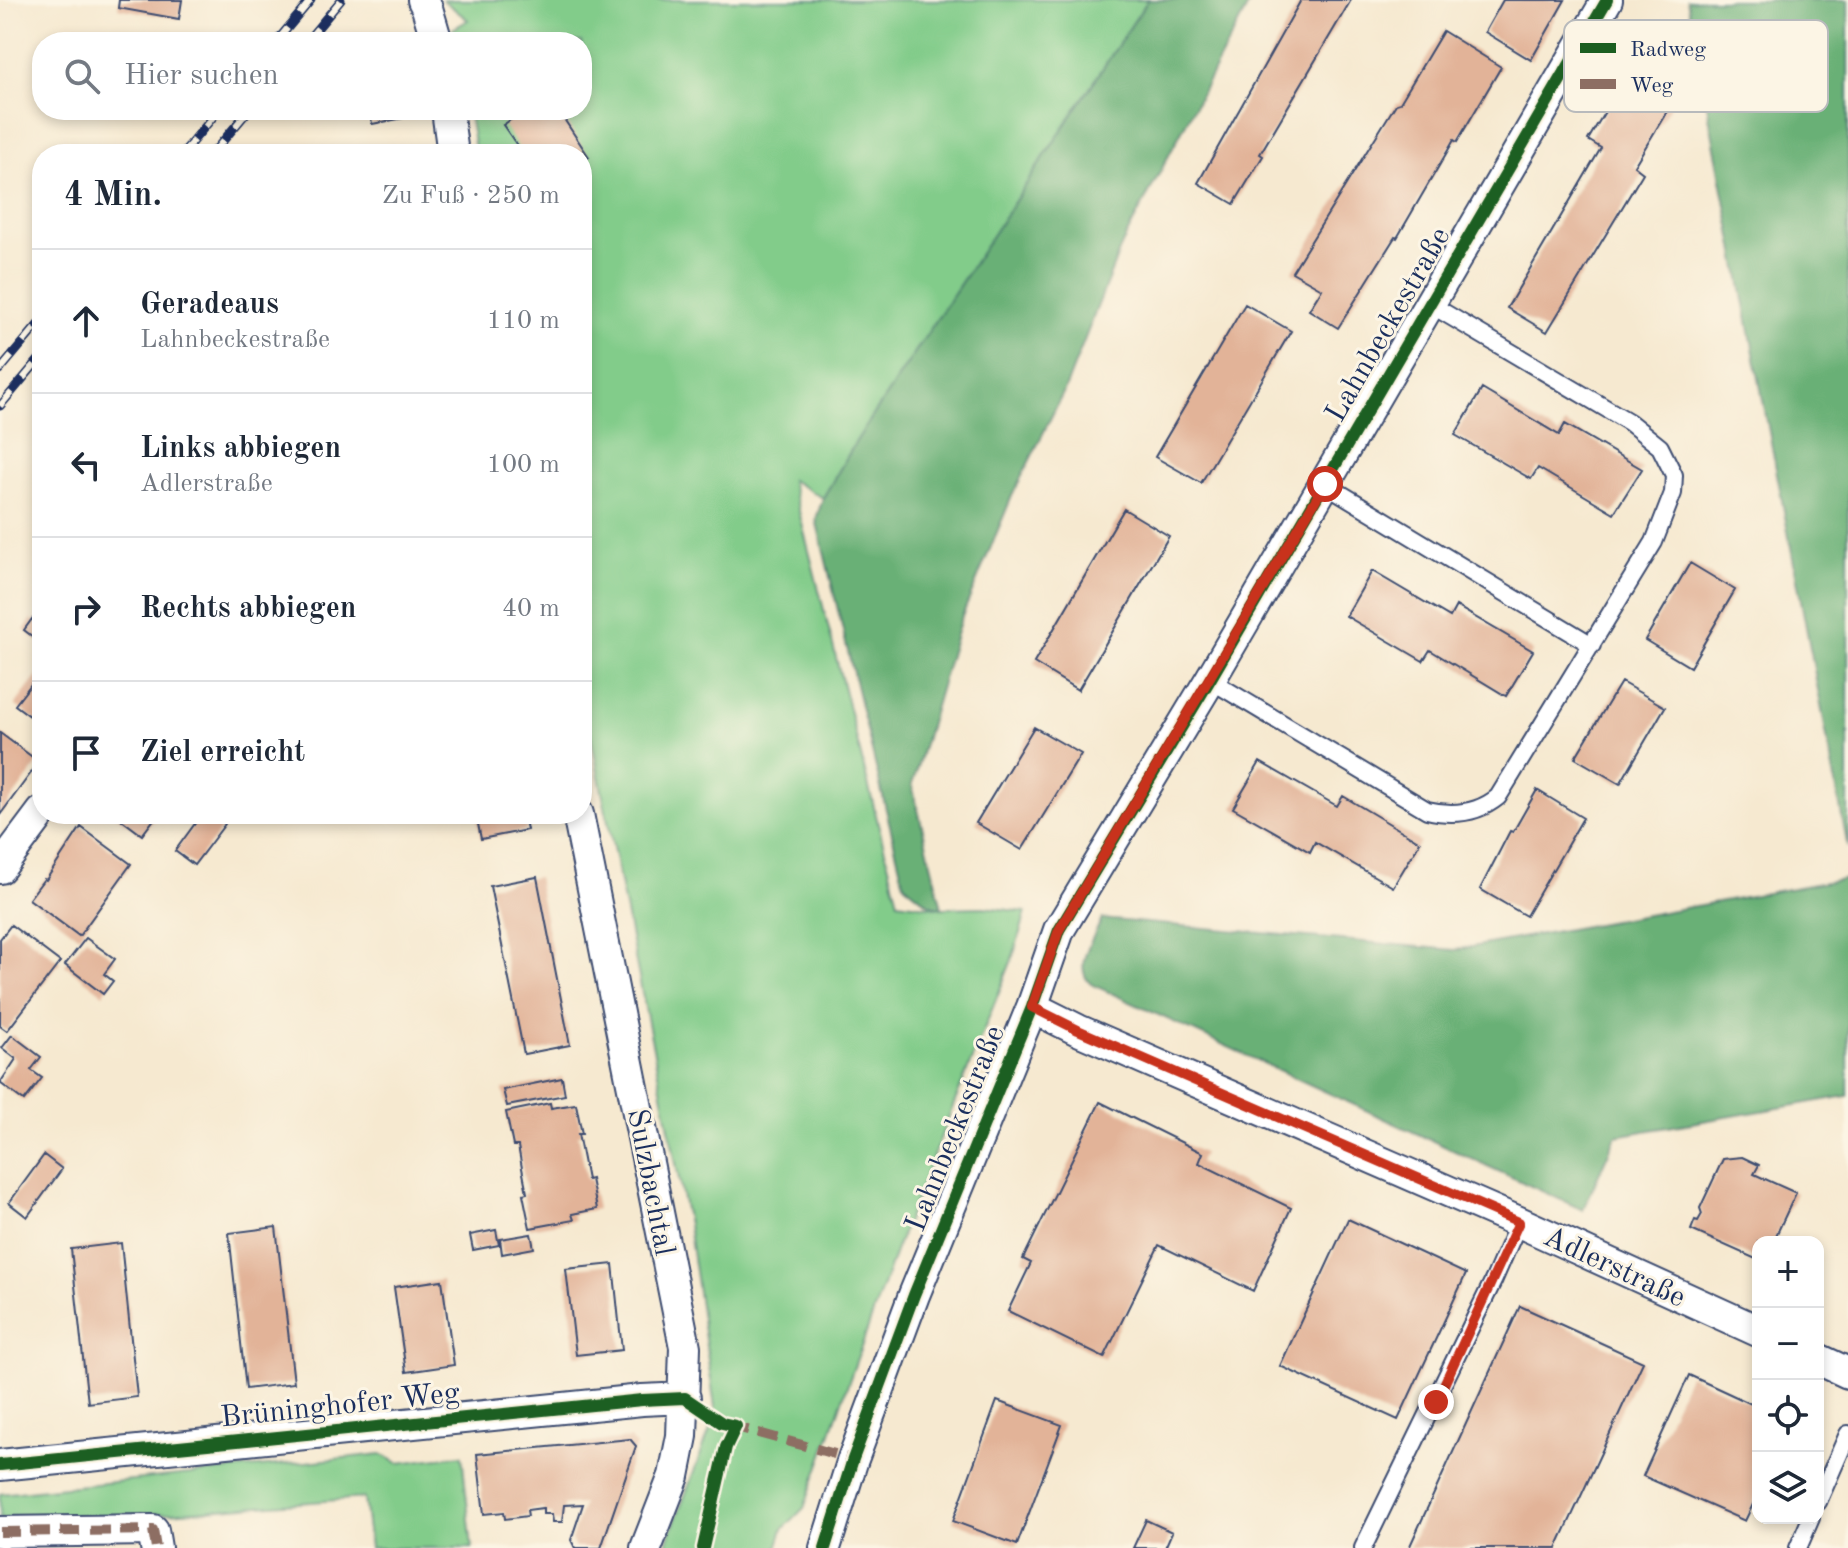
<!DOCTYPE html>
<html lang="de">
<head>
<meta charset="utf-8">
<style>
	:root { --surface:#fff; --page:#f6f6f7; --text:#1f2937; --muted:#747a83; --line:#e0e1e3 }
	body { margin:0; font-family:"Old Standard TT",serif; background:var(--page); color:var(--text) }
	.controls { position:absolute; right:24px; bottom:24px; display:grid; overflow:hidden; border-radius:16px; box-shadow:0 4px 12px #0003 }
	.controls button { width:72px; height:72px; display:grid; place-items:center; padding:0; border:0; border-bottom:2px solid var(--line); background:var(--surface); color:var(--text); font:40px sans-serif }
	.stop { position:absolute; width:24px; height:24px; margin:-18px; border:6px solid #c8321e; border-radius:50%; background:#fff }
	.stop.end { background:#c8321e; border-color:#fff; box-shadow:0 2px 8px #0008 }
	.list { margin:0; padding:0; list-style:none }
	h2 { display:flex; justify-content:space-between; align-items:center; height:104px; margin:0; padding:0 32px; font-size:34px }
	h2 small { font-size:26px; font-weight:400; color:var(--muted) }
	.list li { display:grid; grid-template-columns:52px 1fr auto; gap:24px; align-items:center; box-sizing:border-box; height:144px; padding:0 32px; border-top:2px solid var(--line) }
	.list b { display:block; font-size:30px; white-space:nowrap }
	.list p { margin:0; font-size:26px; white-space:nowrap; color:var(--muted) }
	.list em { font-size:26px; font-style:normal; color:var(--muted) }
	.icon { flex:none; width:44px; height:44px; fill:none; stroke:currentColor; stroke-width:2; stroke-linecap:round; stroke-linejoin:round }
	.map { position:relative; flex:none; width:1848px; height:1548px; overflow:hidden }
	.search { position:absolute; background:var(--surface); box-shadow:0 4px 12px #0003; left:32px; top:32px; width:560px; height:88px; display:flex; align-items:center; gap:20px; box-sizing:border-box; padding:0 28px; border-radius:32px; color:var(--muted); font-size:30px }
	.panel { position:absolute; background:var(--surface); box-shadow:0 4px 12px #0003; left:32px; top:144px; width:560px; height:680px; border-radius:32px }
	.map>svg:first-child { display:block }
	.green { fill:#82cc8a; stroke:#4e7e74; stroke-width:2 }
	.forest { fill:#69b076; stroke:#42706a; stroke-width:2 }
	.building { fill:#e2b398 }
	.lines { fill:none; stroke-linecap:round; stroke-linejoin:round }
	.lane-casing { stroke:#3c4b6f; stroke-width:20 }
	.street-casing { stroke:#3c4b6f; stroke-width:34 }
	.lane { stroke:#fff; stroke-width:16 }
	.street { stroke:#fff; stroke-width:30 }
	.rail-casing { stroke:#1b2f5e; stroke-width:9 }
	.rail { stroke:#fcf5e5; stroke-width:6; stroke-dasharray:18; stroke-linecap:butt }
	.quiet { stroke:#8d6e63; stroke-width:10; stroke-dasharray:20 10; stroke-linecap:butt }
	.cycleway-casing { stroke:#fcf5e5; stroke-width:17 }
	.cycleway { stroke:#1b5e20; stroke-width:12 }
	.route { stroke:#c8321e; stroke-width:10 }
	.labels { text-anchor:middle; stroke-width:6; stroke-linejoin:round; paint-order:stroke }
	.street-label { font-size:30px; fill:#1b2f5e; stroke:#fcf5e5 }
	.key { fill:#fcf5e5; stroke:#b8babc; stroke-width:2 }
	.key-label { font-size:22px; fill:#1b2f5e }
</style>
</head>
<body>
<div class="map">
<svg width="1848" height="1548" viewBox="0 0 1848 1548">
	<rect width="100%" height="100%" fill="#fcf5e5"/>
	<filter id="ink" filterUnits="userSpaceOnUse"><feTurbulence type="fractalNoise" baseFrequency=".0125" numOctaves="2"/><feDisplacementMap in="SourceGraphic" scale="16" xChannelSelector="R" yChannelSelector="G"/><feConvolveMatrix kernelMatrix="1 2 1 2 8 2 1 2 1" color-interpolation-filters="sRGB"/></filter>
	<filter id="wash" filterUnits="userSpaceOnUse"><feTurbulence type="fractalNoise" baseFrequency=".006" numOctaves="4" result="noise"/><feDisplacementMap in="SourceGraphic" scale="32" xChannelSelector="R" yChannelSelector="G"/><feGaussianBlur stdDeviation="1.8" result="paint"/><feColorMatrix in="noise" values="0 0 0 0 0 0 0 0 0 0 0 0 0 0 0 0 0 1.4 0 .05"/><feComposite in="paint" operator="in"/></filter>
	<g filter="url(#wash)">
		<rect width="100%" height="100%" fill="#f6e9d0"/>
		<path class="green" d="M443 0H1148L857 440 823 498 791 480 898 902 942 908 984 907 1026 912 1013 957 897 1246 804 1508 783 1529 777 1548H665L716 1414 688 1224 582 691V154H476L468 110H582V42H455L453 29 468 20Z
			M381 1454 398 1463 462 1455 472 1548H370L364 1498 168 1513 0 1519V1494Z"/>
		<path class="forest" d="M1148 0H1251L1122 244 1066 387 1012 496 960 621 912 785 942 908 929 904 904 884 816 519 823 498 857 440Z
			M1687 0H1848V848Z
			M1848 878V1096L1616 1136 1583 1210 1091 984C1072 967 1093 939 1102 919L1455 950Z"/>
		<g id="blocks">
			<path class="building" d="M119 0H182L179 19 118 8Z
				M1301 0H1351L1260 154 1263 156 1234 204 1198 183Z
				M1503 0H1565L1531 60 1485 32Z
				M1443 31 1501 67 1457 142 1454 140 1397 238 1395 237 1338 328 1309 310 1322 289 1292 272 1396 104 1400 103Z
				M1634 63 1680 90 1634 166 1643 173 1547 332 1507 308 1601 148 1588 140Z
				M370 110H402L404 118 372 124Z
				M525 110H558L589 157 582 162V154H523L503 125Z
				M1245 304 1291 331 1201 483 1155 457Z
				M1482 389 1559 435 1565 424 1642 469 1614 513 1538 468 1531 479 1455 435Z
				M1124 509 1169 536 1078 690 1034 663Z
				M1690 563 1735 590 1690 667 1645 640Z
				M1372 571 1450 617 1456 606 1533 651 1506 696 1430 650 1423 661 1346 616Z
				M32 619 42 626V644L24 630Z
				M42 670V725L15 705Z
				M1621 682 1665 707 1620 784 1575 758Z
				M1034 727 1081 754 1022 850 976 823Z
				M0 733 39 762 0 815Z
				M1260 762 1337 806 1343 796 1420 842 1393 887 1315 842 1310 852 1233 808Z
				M1537 790 1583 818 1526 916 1480 889 1510 831 1513 832Z
				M114 814H158L142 835Z
				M202 814H213L225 824 194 865 175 851Z
				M476 814H524L527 830 481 839Z
				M81 827 131 864 79 936 29 899 44 879 46 880Z
				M537 877 570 1045 524 1054 490 886Z
				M11 925 60 962 7 1031 0 1026V939Z
				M86 938 115 959 104 974 113 981 103 994 65 965Z
				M12 1035 41 1057 31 1070 42 1078 24 1101 0 1083 16 1059 2 1048Z
				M562 1078 565 1095 507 1106 503 1090Z
				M1100 1102 1203 1153 1199 1163 1291 1208 1253 1291 1159 1245 1104 1358 1008 1311 1031 1263 1023 1259Z
				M550 1103 551 1108 576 1104 582 1134H578L587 1180 591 1179 597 1209 572 1214 574 1220 530 1228 523 1194 527 1193 522 1168 518 1146H513L506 1112Z
				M44 1155 62 1169 27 1217 9 1203Z
				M1742 1157 1759 1165 1754 1174 1796 1193 1773 1242H1758V1260L1691 1230 1695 1220 1698 1221 1702 1214 1700 1208 1723 1159Z
				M1348 1219 1466 1274 1398 1420 1280 1366Z
				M276 1227 294 1383 246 1389 229 1233Z
				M496 1230 499 1245 473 1250 470 1235Z
				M531 1234 534 1248 502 1254 500 1239Z
				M121 1243 137 1397 88 1403 71 1249Z
				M613 1264 622 1350 576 1355 566 1269Z
				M442 1280 454 1365 406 1372 394 1287Z
				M1520 1306 1643 1362 1557 1548H1409Z
				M1689 1375 1758 1407V1494L1745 1521 1643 1476Z
				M997 1401 1062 1425 1017 1545 953 1521Z
				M630 1439 636 1446 601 1548H575L571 1540 583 1504 564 1505 562 1522H553L552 1514H543V1508L527 1510 528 1516 505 1519 504 1512 484 1514 477 1454Z
				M1146 1520 1172 1532 1165 1548H1133Z"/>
		</g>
	</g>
	<g filter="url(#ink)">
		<use href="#blocks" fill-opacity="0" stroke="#3c4b6f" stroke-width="2"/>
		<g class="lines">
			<g class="lane-casing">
				<path id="lane" d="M1325 484 1592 645
					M1210 680 1427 810C1453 816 1477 814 1498 797L1654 542 1673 493 1674 475 1660 447 1629 422 1428 303
					M1818 1502 1848 1434
					M1363 1548 1494 1279 1519 1222
					M1798 1548 1811 1518"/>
			</g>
			<g class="street-casing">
				<path id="street" d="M423 0 427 8 437 42
					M447 110 453 154
					M578 814 685 1347 682 1436 674 1476 646 1548
					M0 868 42 812
					M1032 1007 1078 1030 1519 1222 1758 1331
					M1818 1359 1848 1373
					M0 1465 642 1400 685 1398
					M0 1532 153 1530 156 1548
					M825 1548 853 1459 914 1295 1032 1007 1059 930 1210 680 1607 0"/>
			</g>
			<use href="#lane" class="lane"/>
			<use href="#street" class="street"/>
			<g class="rail-casing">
				<path id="rail" d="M276 42 311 0
					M306 42 341 0
					M182 154 219 110
					M212 154 249 110
					M0 370 42 320
					M0 406 42 356"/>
			</g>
			<use href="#rail" class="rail"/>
			<path class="quiet" d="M729 1425 853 1459
				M0 1532 153 1530 156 1548"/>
			<g class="cycleway-casing">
				<path id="cycleway" d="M0 1465 642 1400 685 1398 722 1423 736 1426 726 1447 703 1548
					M825 1548 853 1459 914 1295 1032 1007 1059 930 1210 680 1607 0"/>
			</g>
			<use href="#cycleway" class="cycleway"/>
		</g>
	</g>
	<g class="lines" filter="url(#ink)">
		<path class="route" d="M1325 484 1059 930 1032 1007 1078 1030 1519 1222 1436 1402"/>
	</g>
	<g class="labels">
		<g class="street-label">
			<text transform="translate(1387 324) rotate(-60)" y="10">Lahnbeckestraße</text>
			<text transform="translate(954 1128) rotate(-68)" y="10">Lahnbeckestraße</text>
			<text transform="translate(652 1182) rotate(79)" y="10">Sulzbachtal</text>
			<text transform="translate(1615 1266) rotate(25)" y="10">Adlerstraße</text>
			<text transform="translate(340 1404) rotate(-6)" y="10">Brüninghofer Weg</text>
		</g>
	</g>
	<rect x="1564" y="20" width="264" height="92" rx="12" class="key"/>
	<rect x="1580" y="43" width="36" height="10" fill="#1b5e20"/>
	<rect x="1580" y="79" width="36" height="10" fill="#8d6e63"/>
	<g class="key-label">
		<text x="1630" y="56">Radweg</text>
		<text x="1630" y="92">Weg</text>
	</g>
</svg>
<div class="controls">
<button>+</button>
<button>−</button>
<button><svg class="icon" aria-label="locate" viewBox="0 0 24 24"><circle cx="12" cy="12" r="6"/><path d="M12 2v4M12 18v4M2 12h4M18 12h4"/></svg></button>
<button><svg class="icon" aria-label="layers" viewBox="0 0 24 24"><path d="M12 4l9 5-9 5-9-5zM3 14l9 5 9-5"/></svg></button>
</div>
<div class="stop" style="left:1325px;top:484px"></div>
<div class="stop end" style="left:1436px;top:1402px"></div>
<div class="search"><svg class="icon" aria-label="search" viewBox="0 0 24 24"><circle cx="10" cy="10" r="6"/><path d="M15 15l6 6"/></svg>Hier suchen</div>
<section class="panel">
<h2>4 Min.<small>Zu Fuß · 250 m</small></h2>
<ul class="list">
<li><svg class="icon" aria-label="ahead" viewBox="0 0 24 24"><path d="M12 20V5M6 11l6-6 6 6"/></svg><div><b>Geradeaus</b><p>Lahnbeckestraße</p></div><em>110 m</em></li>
<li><svg class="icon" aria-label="left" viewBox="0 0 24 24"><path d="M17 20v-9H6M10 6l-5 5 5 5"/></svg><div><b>Links abbiegen</b><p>Adlerstraße</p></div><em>100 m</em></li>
<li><svg class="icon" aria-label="right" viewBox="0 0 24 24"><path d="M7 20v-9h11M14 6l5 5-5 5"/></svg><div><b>Rechts abbiegen</b></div><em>40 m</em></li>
<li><svg class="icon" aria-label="arrive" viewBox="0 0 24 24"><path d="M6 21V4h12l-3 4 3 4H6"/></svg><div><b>Ziel erreicht</b></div></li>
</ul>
</section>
</div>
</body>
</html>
